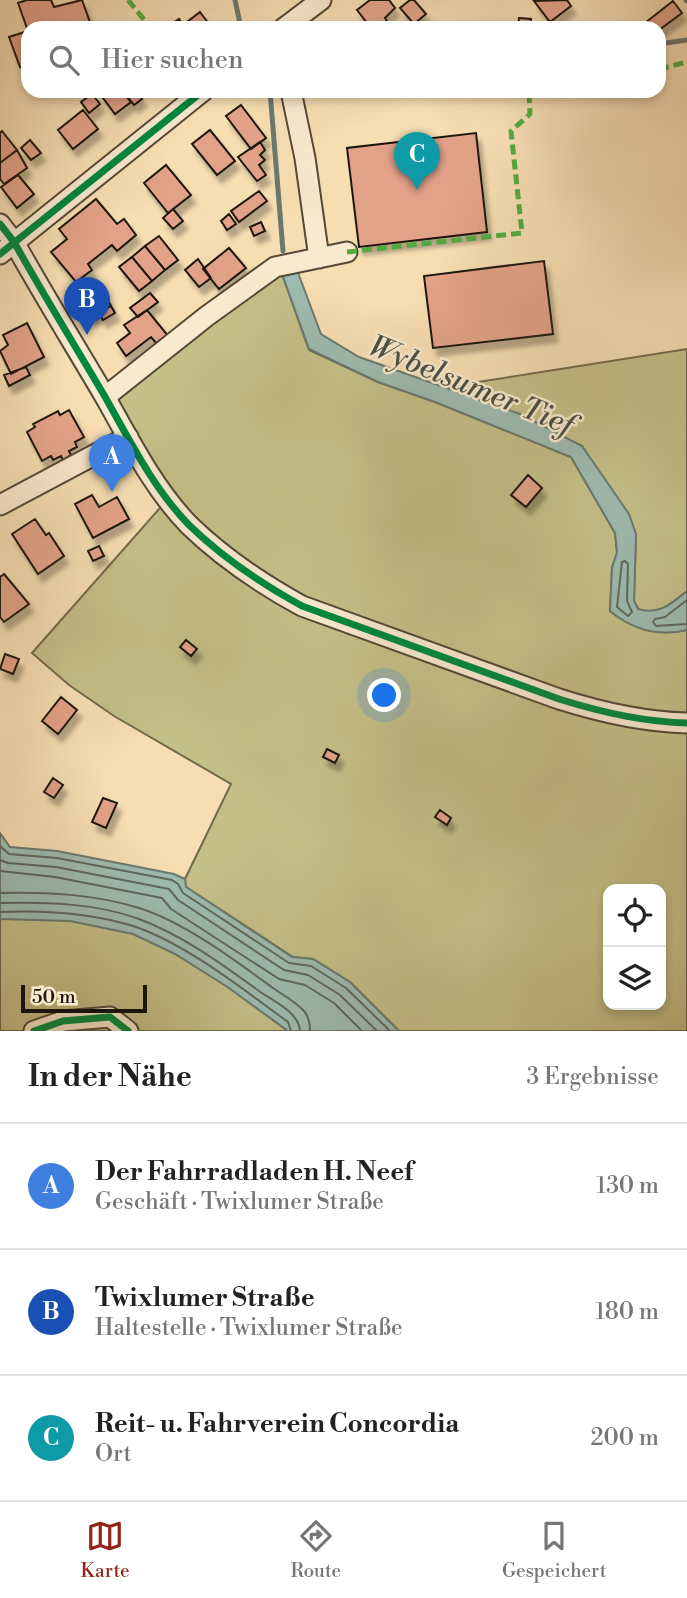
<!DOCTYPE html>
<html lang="de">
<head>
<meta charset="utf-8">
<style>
	:root { --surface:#fff; --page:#f2f2f2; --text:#222; --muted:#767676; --line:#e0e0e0; --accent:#8f2418 }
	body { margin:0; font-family:"Libre Bodoni",serif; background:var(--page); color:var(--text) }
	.controls { position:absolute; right:21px; bottom:21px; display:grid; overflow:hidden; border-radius:14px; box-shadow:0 4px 10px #0003 }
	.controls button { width:63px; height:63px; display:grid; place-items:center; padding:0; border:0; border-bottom:2px solid var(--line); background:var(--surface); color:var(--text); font:35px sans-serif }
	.scale { position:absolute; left:21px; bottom:18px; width:126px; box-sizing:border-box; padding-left:7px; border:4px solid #1e160d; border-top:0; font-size:19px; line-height:24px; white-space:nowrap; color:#1e160d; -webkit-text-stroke:5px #f9e9cd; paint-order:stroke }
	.you { position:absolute; left:385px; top:696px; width:24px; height:24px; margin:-18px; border:5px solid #fff; border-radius:50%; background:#1a73e8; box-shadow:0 0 0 10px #1a73e833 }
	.badge { display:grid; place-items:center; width:46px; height:46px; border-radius:50%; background:var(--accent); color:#fff; font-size:23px; font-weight:700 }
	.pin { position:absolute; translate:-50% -58px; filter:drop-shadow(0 2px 4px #0008) }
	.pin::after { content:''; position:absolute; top:37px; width:24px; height:21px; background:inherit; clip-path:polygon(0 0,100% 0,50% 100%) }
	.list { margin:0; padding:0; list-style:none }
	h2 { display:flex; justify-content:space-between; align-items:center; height:91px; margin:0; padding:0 28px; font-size:30px }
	h2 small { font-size:23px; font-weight:400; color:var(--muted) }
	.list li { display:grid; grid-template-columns:46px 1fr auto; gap:21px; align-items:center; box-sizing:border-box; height:126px; padding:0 28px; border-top:2px solid var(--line) }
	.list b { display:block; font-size:26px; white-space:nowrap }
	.list p { margin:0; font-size:23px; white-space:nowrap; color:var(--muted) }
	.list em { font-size:23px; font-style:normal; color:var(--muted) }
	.icon { flex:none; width:38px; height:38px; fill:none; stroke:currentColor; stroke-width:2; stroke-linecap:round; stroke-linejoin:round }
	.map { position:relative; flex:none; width:687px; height:1031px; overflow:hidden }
	.search { position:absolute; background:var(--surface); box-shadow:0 4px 10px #0003; left:21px; right:21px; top:21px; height:77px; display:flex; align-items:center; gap:18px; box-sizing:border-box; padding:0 24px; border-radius:21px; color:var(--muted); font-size:26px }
	.sheet { height:469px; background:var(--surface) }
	nav { display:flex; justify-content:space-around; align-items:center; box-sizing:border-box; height:98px; border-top:2px solid var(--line); background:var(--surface); font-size:19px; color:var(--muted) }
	nav a { display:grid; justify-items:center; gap:4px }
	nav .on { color:var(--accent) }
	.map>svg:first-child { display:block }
	.green { fill:#c4be87; stroke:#716a4a; stroke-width:2; fill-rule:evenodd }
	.water { fill:#9dbbb0; stroke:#6a796f; stroke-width:2 }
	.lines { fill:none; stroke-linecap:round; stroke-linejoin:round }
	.shore { stroke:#5e685e; stroke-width:2 }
	.stream { stroke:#6a796f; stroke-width:5 }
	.building { fill:#e2a289; stroke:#1e160d; stroke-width:2; filter:url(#shadow) }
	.minor-casing { stroke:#544836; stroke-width:23 }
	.minor { stroke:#f9e9cd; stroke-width:19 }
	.quiet { stroke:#52a941; stroke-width:5; stroke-dasharray:10 5; stroke-linecap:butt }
	.cycleway-casing { stroke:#f9e9cd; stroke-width:11 }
	.cycleway { stroke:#00873e; stroke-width:7 }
	.labels { text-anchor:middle; stroke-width:5; stroke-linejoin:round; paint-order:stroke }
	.water-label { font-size:30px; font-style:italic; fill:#4a5046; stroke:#f9e9cd }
</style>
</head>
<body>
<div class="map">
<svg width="687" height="1031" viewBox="0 0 687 1031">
	<defs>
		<filter id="shadow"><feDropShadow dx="4.5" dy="8" stdDeviation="2" flood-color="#0004"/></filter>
	</defs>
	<rect width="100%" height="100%" fill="#f6ddb2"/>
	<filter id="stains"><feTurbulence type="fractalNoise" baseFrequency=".00286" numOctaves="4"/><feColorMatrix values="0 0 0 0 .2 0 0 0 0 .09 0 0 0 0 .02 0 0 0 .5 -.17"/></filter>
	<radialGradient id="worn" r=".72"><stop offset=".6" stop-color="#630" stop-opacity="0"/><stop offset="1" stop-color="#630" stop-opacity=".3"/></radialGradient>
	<path class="green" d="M282 274 309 350 378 382 435 402 571 457 615 533 617 553 612 568 610 611C631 629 660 636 687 630V1031H399L350 982 313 959 293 957 186 887 185 879 231 784 114 716 69 685 32 653 167 500 105 397ZM608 889H661V1005H608Z
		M687 349V591C671 604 660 615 639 610L634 601 636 534 582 446 446 387Z
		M0 919C43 919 92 918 133 934 190 955 240 996 288 1031H0Z"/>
	<path class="water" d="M297 270 321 334 359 357 520 414 582 446 629 514 636 534 634 601 638 609C660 615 671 604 687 591V630C658 637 633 630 610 611L612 568 617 552 615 533 571 457 435 402 378 382 309 349 282 274Z
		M0 833 10 847 57 851 174 874 185 879 186 887 292 957 313 959 350 982 399 1031H288L229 988 175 954 133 934 70 921 0 919Z"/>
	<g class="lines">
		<path class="shore" d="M625 561 628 564 627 601 632 612 628 616 617 607 622 562Z
			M687 600 665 617 655 619 653 622 656 626 687 624
			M0 846 9 854 57 858 172 880 178 884 183 893 289 963 311 966 346 988 390 1031
			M0 860 8 863 56 867 169 889 178 900 284 970 308 975 340 995 377 1031
			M0 871 55 877 162 898 171 909 279 979 305 985 334 1003 362 1031
			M0 893C47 892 94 894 139 908 184 922 236 961 273 988 283 995 296 1002 304 1011 309 1017 310 1023 310 1031
			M0 903C45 902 96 903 139 919 182 935 222 964 259 991 273 1001 299 1012 300 1031
			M0 912C44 910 91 913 133 926 185 943 244 990 288 1022L291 1031"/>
		<path class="stream" d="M235 0 241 28
			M686 0 687 1
			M659 44 687 40
			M270 91 283 251"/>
	</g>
	<path class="building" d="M27 0H51L54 7 82 0 92 28H28V65L20 67 9 37 28 31 18 3Z
		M370 0H389L395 8 385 18 390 26 387 28H371L357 10Z
		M410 0H414L426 14 414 24 400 8Z
		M567 0 571 6 550 22 534 1Z
		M673 1 682 13 659 30V28H648L645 23Z
		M200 12 212 28H177L173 23 179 19 183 25Z
		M519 18 531 19 530 28H518Z
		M104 91H122L131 102 115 114 100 94Z
		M123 91H136L142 99 134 105Z
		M92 94 100 104 89 113 81 102Z
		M241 105 266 138 251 149 226 116Z
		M83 110 98 129 73 149 58 130Z
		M210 130 235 161 217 175 192 144Z
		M2 131 17 150 0 163V133Z
		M476 133 487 232 359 247 347 148Z
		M30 140 41 153 31 160 21 148Z
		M260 142 265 150 260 155 265 160 259 165 266 175 257 181 238 157Z
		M17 150 27 168 4 184 0 179V163Z
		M166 165 191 195 168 213 144 183Z
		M18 175 34 194 17 208 1 187Z
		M259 191 267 201 239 222 231 211Z
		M96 199 117 224 124 219 136 235 117 251 112 245 88 264 92 270 76 282 51 252 67 239 59 229Z
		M173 209 183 221 173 229 163 218Z
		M229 214 236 224 227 230 221 221Z
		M261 222 265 231 254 236 250 227Z
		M159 236 178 260 165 270 145 246Z
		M145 246 165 270 152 281 132 257Z
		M229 248 246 268 219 289 203 269Z
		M132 257 152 281 139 291 119 267Z
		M198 259 211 278 199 287 185 270Z
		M544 261 553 334 433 348 424 276Z
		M150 293 158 302 138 317 130 308Z
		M104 294 111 306 91 318 84 306Z
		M111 306 115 313 103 320 99 313Z
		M147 310 169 337 158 345 151 337 126 356 117 343 130 333 124 325Z
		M27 323 44 357 11 374 0 351 8 345 3 335Z
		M26 367 30 375 9 386 4 375Z
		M69 410 84 437 75 442 77 447 69 451 71 455 63 460 61 456 53 460 51 456 42 461 27 432 35 427 33 424 58 411 60 415Z
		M528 475 542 488 526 507 511 495Z
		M92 495 99 507 117 497 129 519 93 538 75 504Z
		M35 519 46 535 49 533 64 556 38 574 12 534Z
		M99 546 104 556 93 561 88 551Z
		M4 574 29 604 4 622 0 617V577Z
		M186 640 197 649 191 656 180 647Z
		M5 654 19 659 13 674 0 669Z
		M61 697 77 710 58 734 42 721Z
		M327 749 339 755 335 763 323 757Z
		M53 778 63 785 54 798 44 792Z
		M103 798 117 803 106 828 92 822Z
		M440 810 451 818 447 825 435 817Z"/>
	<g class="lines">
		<g class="minor-casing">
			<path id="minor" d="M284 28 321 0
				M291 91 305 158 319 258
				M0 224 14 242C43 294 74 344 104 395 129 439 153 488 189 525 223 558 260 583 302 606L559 699C600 712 644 722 687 723
				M0 254 203 91
				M105 397 207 316 275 267 347 252
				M0 505 128 437
				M34 1031 63 1021 110 1017 128 1031"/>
		</g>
		<use href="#minor" class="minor"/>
		<path class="quiet" d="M128 0 151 28
			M659 69 687 62
			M347 252 522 233 511 131 530 114 529 91"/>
		<g class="cycleway-casing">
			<path id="cycleway" d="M0 224 14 242C43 294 74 344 104 395 129 439 153 488 189 525 223 558 260 583 302 606L559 699C600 712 644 722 687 723
				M0 254 203 91
				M34 1031 63 1021 110 1017 128 1031"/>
		</g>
		<use href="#cycleway" class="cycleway"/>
	</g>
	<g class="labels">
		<g class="water-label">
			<text transform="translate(471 385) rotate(22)" y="10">Wybelsumer Tief</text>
		</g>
	</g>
	<rect width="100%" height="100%" filter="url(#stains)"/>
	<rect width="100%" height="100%" fill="url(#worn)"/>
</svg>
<div class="controls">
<button><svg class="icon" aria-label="locate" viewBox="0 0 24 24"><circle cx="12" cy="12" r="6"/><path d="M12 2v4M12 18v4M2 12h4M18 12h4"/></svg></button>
<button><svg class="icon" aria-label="layers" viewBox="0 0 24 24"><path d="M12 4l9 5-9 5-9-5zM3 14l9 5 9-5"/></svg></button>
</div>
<div class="scale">50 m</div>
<div class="you"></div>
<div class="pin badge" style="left:112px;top:492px;background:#3f7fe0">A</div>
<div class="pin badge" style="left:87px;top:335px;background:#1a4fb4">B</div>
<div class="pin badge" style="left:417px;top:190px;background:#0f9aa8">C</div>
<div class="search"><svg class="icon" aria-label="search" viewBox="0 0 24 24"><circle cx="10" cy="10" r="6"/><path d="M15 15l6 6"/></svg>Hier suchen</div>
</div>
<section class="sheet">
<h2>In der Nähe<small>3 Ergebnisse</small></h2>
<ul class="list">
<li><span class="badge" style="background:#3f7fe0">A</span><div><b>Der Fahrradladen H. Neef</b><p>Geschäft · Twixlumer Straße</p></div><em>130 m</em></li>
<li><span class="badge" style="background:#1a4fb4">B</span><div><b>Twixlumer Straße</b><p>Haltestelle · Twixlumer Straße</p></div><em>180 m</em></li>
<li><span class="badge" style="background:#0f9aa8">C</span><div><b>Reit- u. Fahrverein Concordia</b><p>Ort</p></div><em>200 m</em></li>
</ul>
</section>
<nav>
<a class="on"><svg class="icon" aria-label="map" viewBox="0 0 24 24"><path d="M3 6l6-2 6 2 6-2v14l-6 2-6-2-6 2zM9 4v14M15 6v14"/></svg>Karte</a>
<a><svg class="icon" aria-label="directions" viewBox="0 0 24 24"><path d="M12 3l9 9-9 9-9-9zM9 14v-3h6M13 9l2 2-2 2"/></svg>Route</a>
<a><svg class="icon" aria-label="saved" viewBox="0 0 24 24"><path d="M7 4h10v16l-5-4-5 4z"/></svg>Gespeichert</a>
</nav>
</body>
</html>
